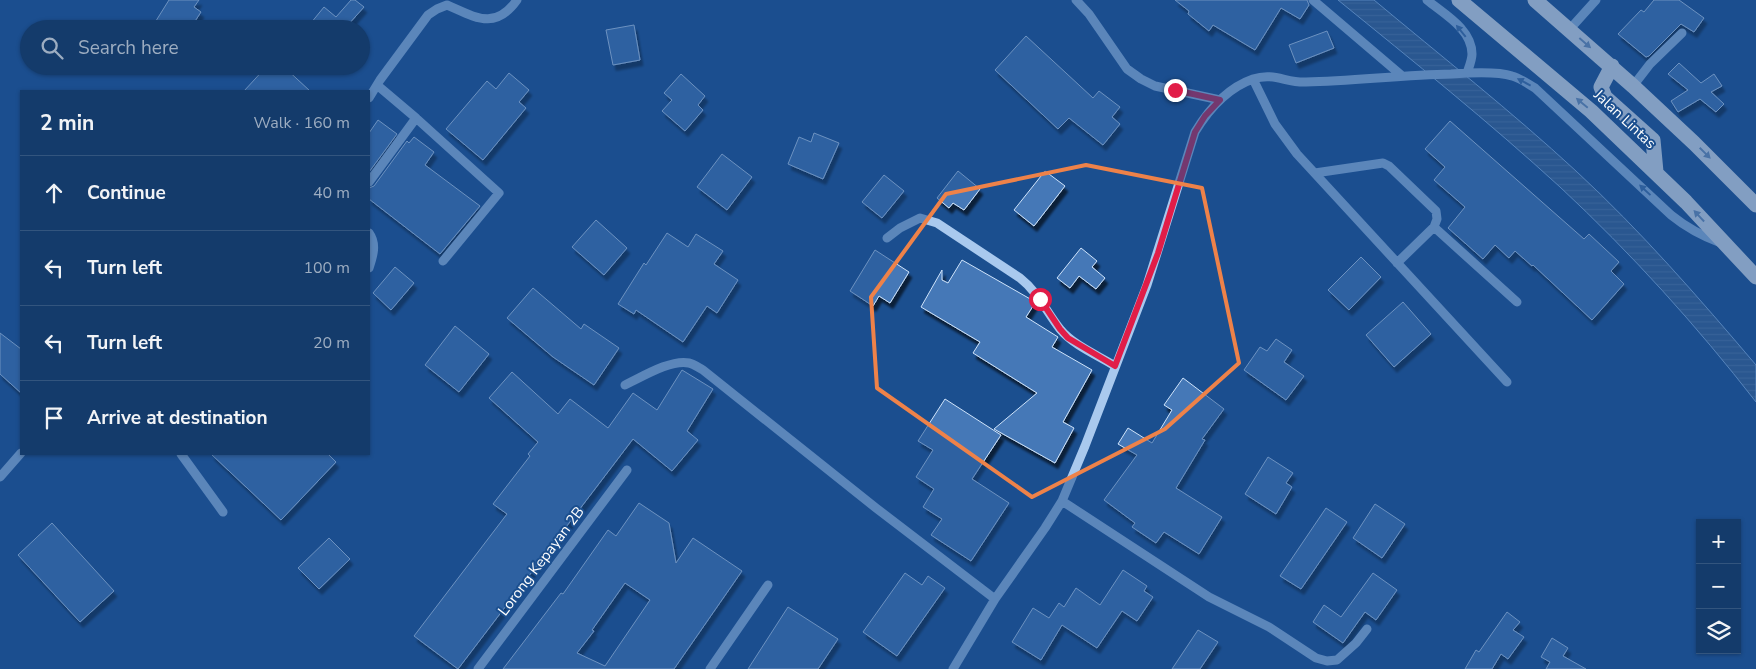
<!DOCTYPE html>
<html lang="en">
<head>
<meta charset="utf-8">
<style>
	:root { --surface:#143b6b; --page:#214673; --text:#f1f3f6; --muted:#9dadc1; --line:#33557e }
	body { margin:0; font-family:"Nunito Sans",sans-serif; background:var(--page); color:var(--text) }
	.controls { position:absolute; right:15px; bottom:15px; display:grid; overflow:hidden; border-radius:0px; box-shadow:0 1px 4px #0004 }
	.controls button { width:45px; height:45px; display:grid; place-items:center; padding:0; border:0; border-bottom:1px solid var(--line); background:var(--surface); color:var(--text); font:25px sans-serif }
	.stop { position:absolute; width:15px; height:15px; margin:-11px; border:4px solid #e11d48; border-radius:50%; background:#fff }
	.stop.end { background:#e11d48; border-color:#fff; box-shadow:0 1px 5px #0008 }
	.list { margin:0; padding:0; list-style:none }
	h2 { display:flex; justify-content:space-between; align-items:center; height:65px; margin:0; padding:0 20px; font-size:21px }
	h2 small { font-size:16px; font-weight:400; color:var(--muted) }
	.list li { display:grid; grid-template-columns:32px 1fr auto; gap:15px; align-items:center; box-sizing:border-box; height:75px; padding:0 20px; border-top:1px solid var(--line) }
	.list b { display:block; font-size:19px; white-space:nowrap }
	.list em { font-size:16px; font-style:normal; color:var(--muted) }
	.icon { flex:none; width:28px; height:28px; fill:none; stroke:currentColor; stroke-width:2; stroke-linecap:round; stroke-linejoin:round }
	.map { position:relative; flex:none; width:1756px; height:669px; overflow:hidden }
	.search { position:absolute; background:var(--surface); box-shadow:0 1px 4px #0004; left:20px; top:20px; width:350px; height:55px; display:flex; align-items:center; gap:12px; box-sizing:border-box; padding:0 18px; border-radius:28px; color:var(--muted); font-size:19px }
	.panel { position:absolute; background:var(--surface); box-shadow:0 1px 4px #0004; left:20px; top:90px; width:350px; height:365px; border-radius:0px }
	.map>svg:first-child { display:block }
	.water { fill:url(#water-rules); stroke:#9cc4f0 }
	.building { fill:#4478b7; stroke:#cfe3fa; fill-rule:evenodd; filter:url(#shadow) }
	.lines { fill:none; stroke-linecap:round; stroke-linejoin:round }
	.minor { stroke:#a9c9ee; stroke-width:9 }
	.highway { stroke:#fff; stroke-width:15 }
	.oneway { fill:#4674ac }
	.oneway2 { fill:#829ec1 }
	.route { stroke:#e11d48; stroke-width:6 }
	.marked { fill:none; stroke:#ee8249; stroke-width:4; stroke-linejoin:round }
	.labels { text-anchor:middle; stroke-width:4; stroke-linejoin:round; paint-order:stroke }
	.street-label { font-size:15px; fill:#fff; stroke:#1b4f8f }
</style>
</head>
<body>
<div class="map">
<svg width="1756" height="669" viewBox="0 0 1756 669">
	<defs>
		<pattern id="water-rules" width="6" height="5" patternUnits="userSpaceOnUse" patternTransform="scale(1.25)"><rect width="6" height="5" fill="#3c6290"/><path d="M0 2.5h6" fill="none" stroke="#597aa1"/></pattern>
		<filter id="shadow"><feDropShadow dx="3" dy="5.5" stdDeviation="1" flood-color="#0009"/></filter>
	</defs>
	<rect width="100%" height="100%" fill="#1b4f8f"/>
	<path class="water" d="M1338 0H1374C1441 56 1511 111 1576 171 1641 231 1699 298 1756 365V402C1697 326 1631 253 1560 187 1489 122 1413 61 1338 0Z"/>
	<path class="building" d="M169 0H199L194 7 201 12 190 29H163L154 24Z
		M351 0H355L364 7 347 26 350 29H306L324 7 336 17Z
		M1175 0H1307L1309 5 1300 19 1281 8 1255 50 1213 25 1209 31 1188 14 1189 11Z
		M1654 0H1679L1704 18 1694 32 1681 24 1649 56 1646 57 1618 34 1641 10 1644 12Z
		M634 25 640 60 613 65 606 30Z
		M1327 31 1334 48 1296 63 1289 45Z
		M1026 36 1093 98 1099 91 1120 107 1112 117 1120 124 1103 145 1069 118 1058 129 995 70Z
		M1679 63 1701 83 1714 74 1722 86 1711 92 1724 104 1716 112 1700 99 1678 112 1671 101 1688 90 1668 74Z
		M267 66H283L310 91H244Z
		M509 73 529 90 519 102 526 108 483 160 446 129 487 81 496 89Z
		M681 74 705 96 698 105 703 110 685 131 662 111 672 100 664 93Z
		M378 120 397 134 369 172V133Z
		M1450 121 1584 239 1589 234 1619 262 1611 271 1624 284 1592 320 1533 265 1532 266 1515 251 1509 258 1495 245 1483 259 1448 228 1465 207 1434 180 1445 167 1425 149Z
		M814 133 839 143 823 179 788 164 799 137 811 142Z
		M414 137 434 152 425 165 480 206 440 254 369 199V188L374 186 407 141 409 143Z
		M722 154 752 177 727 210 697 187Z
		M958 171 980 189 964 210 953 203 949 208 937 198Z
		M1045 171 1065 186 1034 226 1014 210Z
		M884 175 904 191 882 218 862 202Z
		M596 220 627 248 604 275 572 247Z
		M667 233 688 247 696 234 723 251 714 264 738 280 717 313 707 306 683 342 636 310 634 314 618 304 644 263 646 265Z
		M1081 248 1097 261 1092 267 1105 278 1096 289 1079 276 1070 288 1057 278Z
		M875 250 909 272 890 303 879 296 873 306 850 291Z
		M1361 257 1381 277 1349 310 1328 290Z
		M962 260 1032 300 1035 303 1026 317 1058 337 1052 347 1092 370 1063 422 1074 428 1055 463 994 429 1037 393 973 353 980 342 921 307 942 270V280L948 283Z
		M395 267 414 283 391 310 373 293Z
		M533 288 581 329 584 324 619 348 594 385 553 357 507 318Z
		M1403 302 1431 334 1394 367 1366 335Z
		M455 326 489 354 459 392 425 365Z
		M0 333 21 349V393L0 374Z
		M1276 339 1292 350 1284 362 1304 376 1286 400 1244 370 1260 347 1267 351Z
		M682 370 713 389 687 431 698 440 672 471 633 439 458 669 414 636 507 514 493 504 530 456 528 454 538 442 489 398 512 372 558 414 570 399 608 428 633 393 657 410Z
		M1183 378 1224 409 1202 439 1205 440 1176 488 1222 517 1199 554 1164 532 1156 543 1132 527 1135 523 1104 500 1137 455 1118 444 1128 428 1152 443 1172 410 1164 405Z
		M945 399 1001 435 972 479 1009 503 971 561 931 535 942 519 923 507 934 489 916 477 933 450 918 441Z
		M211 454H328L336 462 281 520Z
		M1268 457 1293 473 1286 483 1292 487 1276 514 1245 494Z
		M639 503 669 523 676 563 693 538 742 571 674 669H503L561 593 563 594 608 530 616 536ZM625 583 650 600 605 666 577 653 594 631 592 630Z
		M1375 504 1405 524 1382 558 1353 538Z
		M1326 508 1347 522 1301 589 1280 576Z
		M52 523 114 591 80 622 18 555Z
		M329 538 350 559 319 589 298 568Z
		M1123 570 1147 586 1144 591 1153 597 1137 621 1122 611 1097 648 1062 625 1041 660 1012 642 1033 608 1049 618 1059 603 1064 607 1076 588 1100 605Z
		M905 573 922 585 928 576 945 588 897 656 863 632Z
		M1373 573 1397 590 1376 620 1365 612 1343 643 1313 622 1324 605 1341 617Z
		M788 607 838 639 818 669H748Z
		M1507 612 1520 622 1513 630 1524 637 1508 659 1501 654 1492 669H1465L1476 650 1479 652Z
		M1198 630 1218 642 1200 669H1172Z
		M1552 638 1568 648 1563 656 1586 669H1546L1550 662 1541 657Z"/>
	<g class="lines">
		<path class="minor" d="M1076 0 1089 14 1127 69 1141 79 1155 86 1220 100
			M1313 0 1401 75
			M1427 0C1444 14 1472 29 1472 54 1472 60 1469 67 1467 73
			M1569 30 1596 0
			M1253 79 1275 124 1297 154 1507 382
			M377 85 416 118 499 193 443 261
			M1633 86 1650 64 1682 33
			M369 98 380 80 428 15 437 9 447 5C475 17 495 31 517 0
			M1315 173 1383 163 1389 166 1436 211 1437 219 1434 227 1397 263
			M369 182 416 118
			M1434 227 1517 302
			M369 233C377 244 373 256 369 268
			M887 238 900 228 920 218 937 223 1020 278C1038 292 1046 311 1060 329 1073 345 1097 355 1115 366
			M625 385C642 377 671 359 689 363 694 364 699 368 703 370L876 508 995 599
			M181 454 223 512
			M0 477 21 453
			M1062 501 1209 597 1269 627 1316 658 1327 661 1337 660 1356 643 1367 629
			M478 669 627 470
			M710 669 768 585
			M953 669 995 599 1045 528 1062 501 1085 446 1147 285 1195 132C1209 109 1227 88 1253 79 1274 72 1286 83 1306 82 1354 81 1402 75 1451 74 1466 73 1497 71 1512 76 1520 78 1528 84 1535 88L1671 215C1687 228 1702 236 1721 243"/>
		<path class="highway" d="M1459 0 1591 111 1686 202 1756 277
			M1535 0 1633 86 1694 143 1756 205
			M1612 66 1601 87 1605 97 1653 140 1656 172"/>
	</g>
	<defs><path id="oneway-solid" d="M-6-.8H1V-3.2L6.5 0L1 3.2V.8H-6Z" transform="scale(1.25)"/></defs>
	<g class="oneway">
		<use href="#oneway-solid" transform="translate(1461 31) rotate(-129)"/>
		<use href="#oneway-solid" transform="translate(1524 82) rotate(-152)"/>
		<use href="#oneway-solid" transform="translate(1645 190) rotate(-137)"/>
	</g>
	<g class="oneway2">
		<use href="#oneway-solid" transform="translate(1585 43) rotate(41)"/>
		<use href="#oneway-solid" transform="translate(1582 103) rotate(-140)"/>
		<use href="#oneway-solid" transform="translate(1705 153) rotate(45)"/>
		<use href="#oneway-solid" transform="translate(1699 216) rotate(-133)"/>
	</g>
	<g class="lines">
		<path class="route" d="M1040 299 1060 329 1068 338 1115 366 1158 253 1195 132 1205 116 1220 100 1175 90"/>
	</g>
	<path d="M0 0H1756V669H0ZM1086 165 1202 188 1239 363 1165 429 1032 497 877 388 871 297 946 194Z" fill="#1b4f8f" fill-opacity=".55" fill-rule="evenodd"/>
	<path class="marked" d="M1086 165 1202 188 1239 363 1165 429 1032 497 877 388 871 297 946 194Z"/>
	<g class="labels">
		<g class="street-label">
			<text transform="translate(1625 119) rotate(43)" y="5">Jalan Lintas</text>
			<text transform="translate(541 561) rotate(-53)" y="5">Lorong Kepayan 2B</text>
		</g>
	</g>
</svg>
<div class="controls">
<button>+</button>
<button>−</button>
<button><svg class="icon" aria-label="layers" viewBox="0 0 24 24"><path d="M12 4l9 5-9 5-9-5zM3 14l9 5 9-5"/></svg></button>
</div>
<div class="stop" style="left:1040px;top:299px"></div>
<div class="stop end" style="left:1175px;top:90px"></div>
<div class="search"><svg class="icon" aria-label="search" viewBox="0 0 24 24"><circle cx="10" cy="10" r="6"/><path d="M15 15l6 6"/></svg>Search here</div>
<section class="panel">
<h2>2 min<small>Walk · 160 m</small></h2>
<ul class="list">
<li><svg class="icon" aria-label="ahead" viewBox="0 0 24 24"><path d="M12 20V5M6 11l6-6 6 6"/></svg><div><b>Continue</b></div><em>40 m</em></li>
<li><svg class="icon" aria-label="left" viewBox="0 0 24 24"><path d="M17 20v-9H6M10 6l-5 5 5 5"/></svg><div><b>Turn left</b></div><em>100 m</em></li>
<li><svg class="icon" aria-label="left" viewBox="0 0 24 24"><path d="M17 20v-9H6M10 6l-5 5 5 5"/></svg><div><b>Turn left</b></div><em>20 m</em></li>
<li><svg class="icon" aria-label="arrive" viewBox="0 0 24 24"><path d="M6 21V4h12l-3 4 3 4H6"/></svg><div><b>Arrive at destination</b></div></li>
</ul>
</section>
</div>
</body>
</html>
